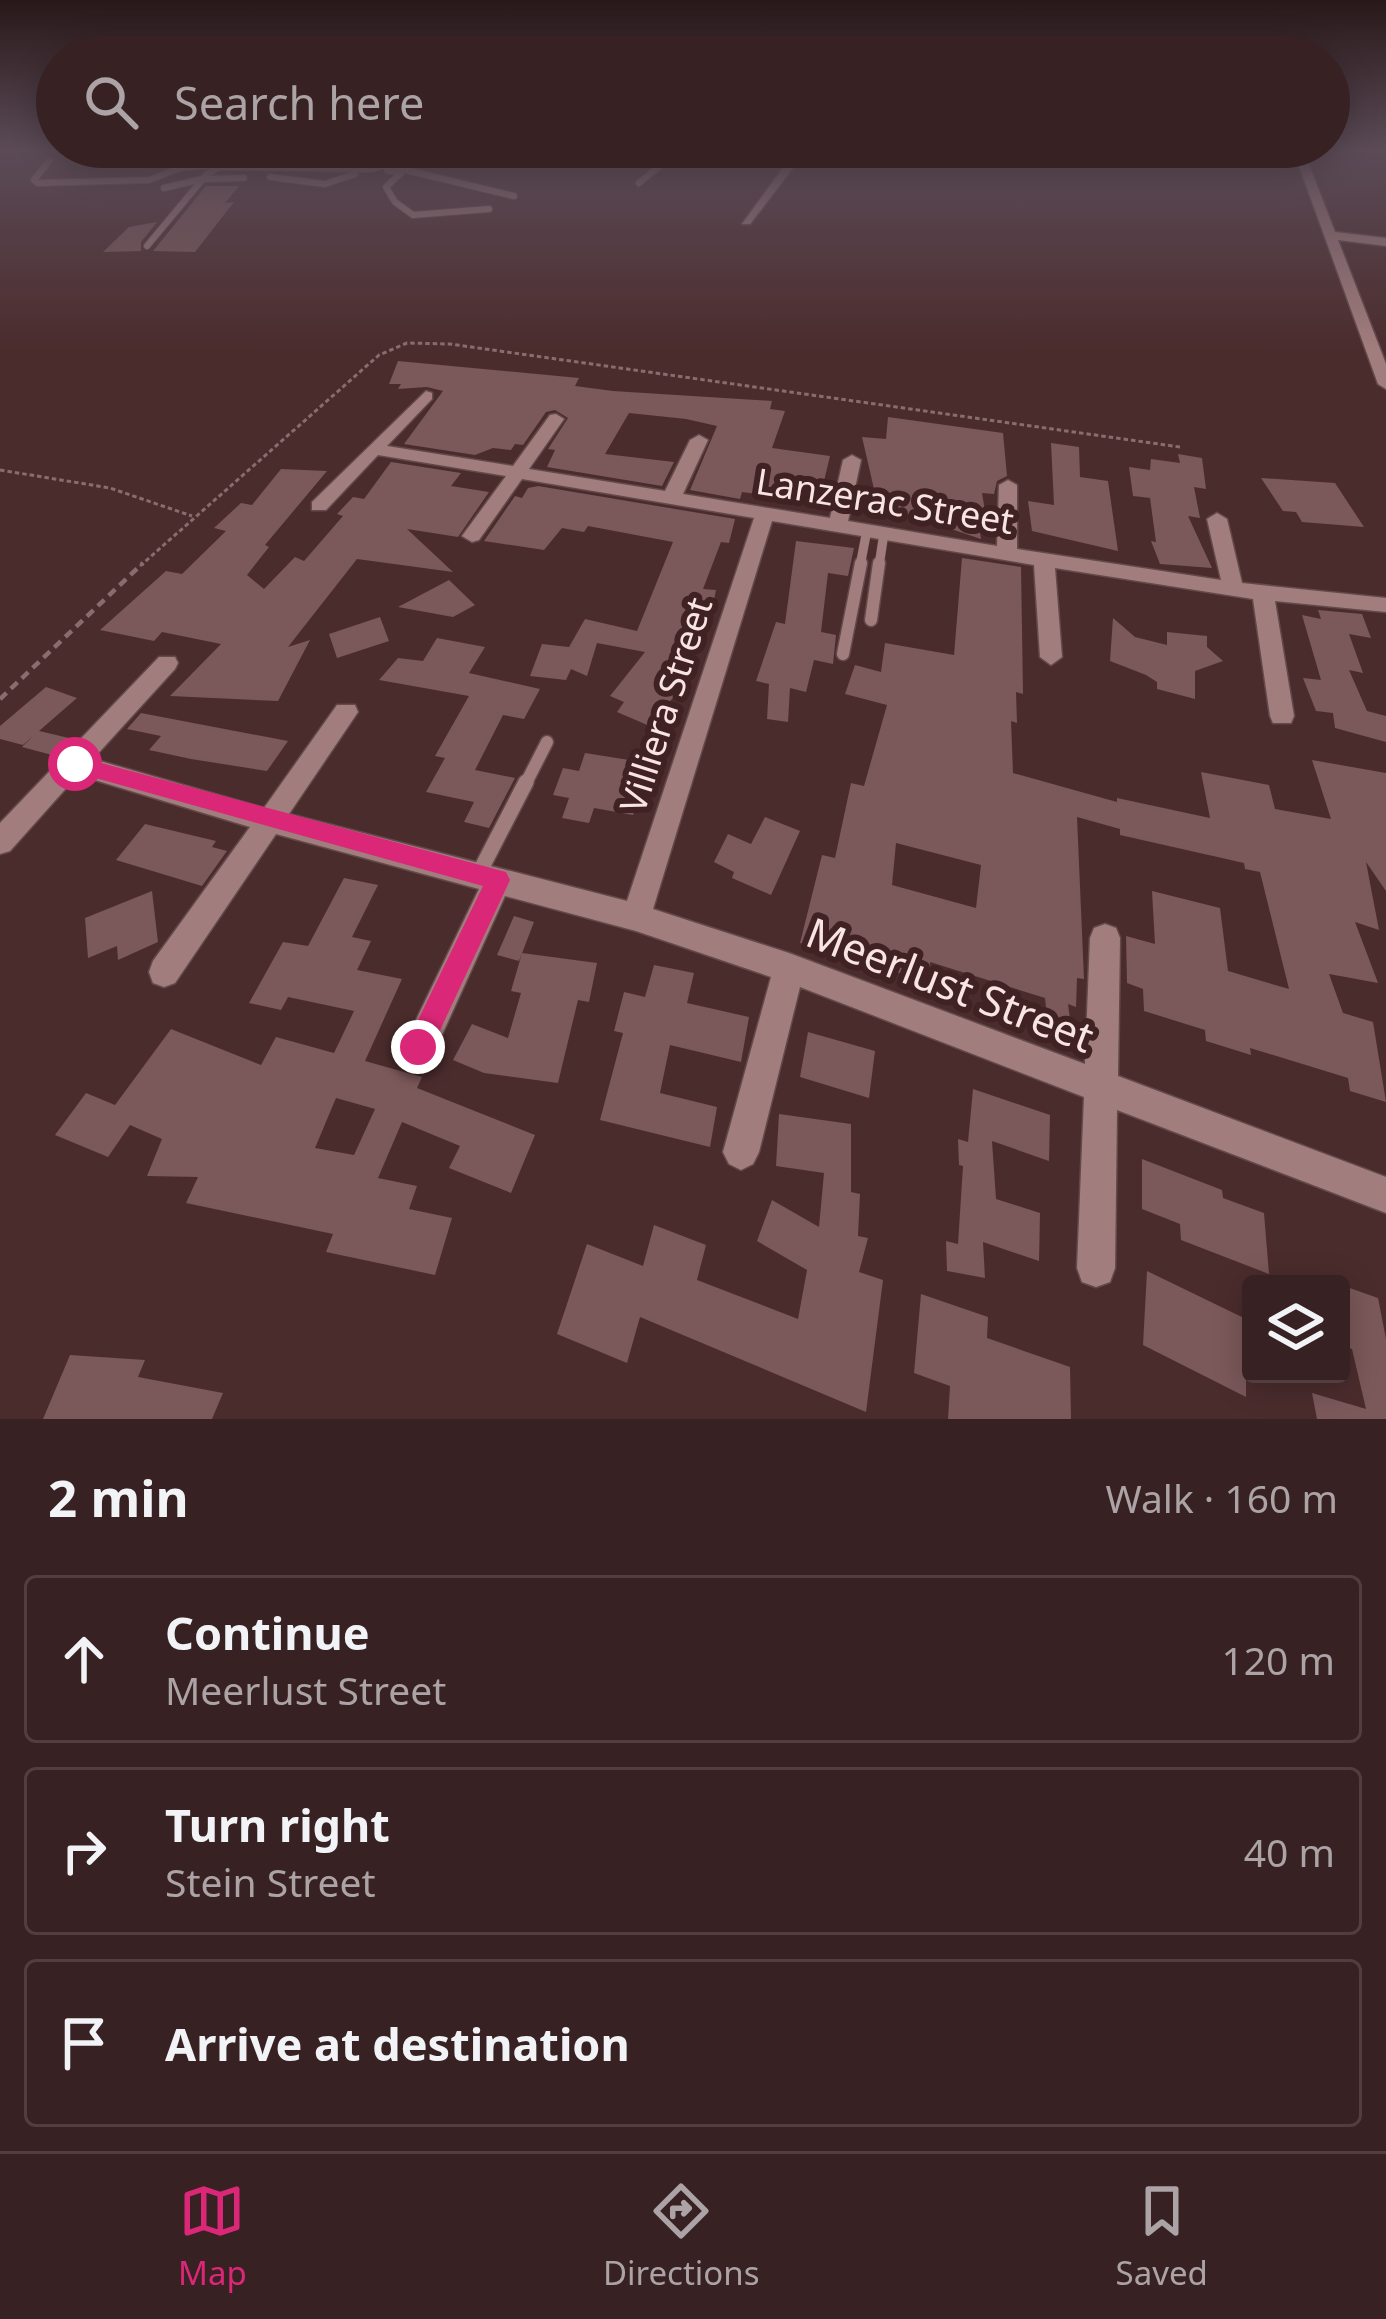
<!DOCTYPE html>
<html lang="en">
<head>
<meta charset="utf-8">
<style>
	:root { --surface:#382122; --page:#432e2f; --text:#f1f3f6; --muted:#aba3a5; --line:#523e40; --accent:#db2777 }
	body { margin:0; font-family:"Noto Sans",sans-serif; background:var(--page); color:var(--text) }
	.controls { position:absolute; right:36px; bottom:36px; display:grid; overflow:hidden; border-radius:12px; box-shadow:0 6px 30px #0003 }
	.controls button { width:108px; height:108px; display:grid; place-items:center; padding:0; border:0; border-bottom:3px solid var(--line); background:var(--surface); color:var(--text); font:60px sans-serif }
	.stop { position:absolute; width:36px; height:36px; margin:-27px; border:9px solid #db2777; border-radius:50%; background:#fff }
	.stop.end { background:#db2777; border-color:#fff; box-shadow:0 3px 12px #0008 }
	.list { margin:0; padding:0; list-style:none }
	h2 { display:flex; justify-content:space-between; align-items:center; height:156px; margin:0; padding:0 48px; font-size:51px }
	h2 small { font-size:39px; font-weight:400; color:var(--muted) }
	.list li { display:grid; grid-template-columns:78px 1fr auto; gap:36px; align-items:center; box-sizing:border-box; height:168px; margin:0 24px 24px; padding:0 24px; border:3px solid var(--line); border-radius:12px }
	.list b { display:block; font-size:45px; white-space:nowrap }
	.list p { margin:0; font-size:39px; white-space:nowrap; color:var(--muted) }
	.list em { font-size:39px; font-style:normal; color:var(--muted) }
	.icon { flex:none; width:66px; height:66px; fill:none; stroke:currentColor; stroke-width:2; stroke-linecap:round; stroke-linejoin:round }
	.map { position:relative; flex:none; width:1386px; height:1419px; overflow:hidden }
	.search { position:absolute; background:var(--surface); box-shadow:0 6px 30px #0003; left:36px; right:36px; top:36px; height:132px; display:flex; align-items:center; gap:30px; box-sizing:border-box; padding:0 42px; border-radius:66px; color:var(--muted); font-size:45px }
	.sheet { height:732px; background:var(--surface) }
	nav { display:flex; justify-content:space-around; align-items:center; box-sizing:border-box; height:168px; border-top:3px solid var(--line); background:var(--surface); font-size:33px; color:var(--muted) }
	nav a { display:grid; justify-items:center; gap:6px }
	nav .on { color:var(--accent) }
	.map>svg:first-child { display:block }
	.building { fill:#7b5859; fill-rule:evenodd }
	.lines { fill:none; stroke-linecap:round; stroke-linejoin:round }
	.lane-far3-casing { stroke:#64494b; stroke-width:8 }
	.lane-far2-casing { stroke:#64494b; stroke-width:10 }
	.lane-far1-casing { stroke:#64494b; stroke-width:15 }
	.lane-casing { stroke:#64494b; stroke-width:18 }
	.street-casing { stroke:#64494b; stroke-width:3 }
	.path-far1 { stroke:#896d6e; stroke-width:3; stroke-dasharray:4.5 3; stroke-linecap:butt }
	.path { stroke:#896d6e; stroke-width:4.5; stroke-dasharray:9 6; stroke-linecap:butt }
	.lane-far3 { stroke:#a27d7d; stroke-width:6 }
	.lane-far2 { stroke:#a27d7d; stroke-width:9 }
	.lane-far1 { stroke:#a27d7d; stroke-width:12 }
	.lane { stroke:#a27d7d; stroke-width:15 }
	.street { fill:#a27d7d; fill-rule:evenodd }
	.route { fill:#db2777 }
	.labels { text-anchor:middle; stroke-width:12; stroke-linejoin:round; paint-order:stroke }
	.street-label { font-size:36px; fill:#f9e4e4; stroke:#402223 }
	.near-street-label { font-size:42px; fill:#f9e4e4; stroke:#402223 }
</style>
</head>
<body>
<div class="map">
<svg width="1386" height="1419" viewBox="0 0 1386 1419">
	<rect width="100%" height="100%" fill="#4b2c2d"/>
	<path class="building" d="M206 186H239L225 203 234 202 195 252 153 251Z
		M157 222 141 242V251L103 252 129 227Z
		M398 361 579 378 575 386 613 391 772 401 770 409 785 411 772 448 830 456 819 502 742 492 740 499 690 490 717 426 686 419 629 413 605 454 674 462 662 486 547 467 555 450 548 449 568 418 555 410 546 412 523 445 515 444 511 450 493 448 475 455 404 444 443 391 427 387 398 389 401 384H389Z
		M888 417 1003 433 1007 476 997 481 994 494 982 493 985 511 977 510 981 539 951 529 950 523 934 521 933 514H898L895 502H877L862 437 886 439Z
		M1051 443 1079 447 1080 477 1108 481 1118 551 1032 531 1028 501 1054 505Z
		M1178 454 1202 458 1206 489 1194 487 1200 518 1188 516 1212 568 1160 564 1151 541 1156 542 1150 498 1133 496 1129 467 1150 470 1151 459 1180 463Z
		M391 462 461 473 451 486 489 492 458 537 407 529 453 572 357 559 288 647 310 640 278 701 170 696 221 644 162 632 154 641 100 630 166 571 182 574 226 531 214 528 241 503 252 505 281 469 327 471 265 545 269 547 247 575 264 589 295 557 304 561 343 516 337 514 353 497 364 499Z
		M1261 478 1335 483 1364 527 1302 522 1296 512 1283 511Z
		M538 486 735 519 729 543 721 542 703 589 716 590 710 620 696 618 672 686 679 689 652 727 617 712 624 702 610 696 645 652 597 643 587 676 571 669 566 680 530 676 542 644 569 647 585 619 637 631 673 542 588 526 584 532 562 528 544 550 484 541 515 496 522 498 528 488Z
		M796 541 854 548 848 576 828 573 821 632 836 635 833 664 814 660 806 692 790 688 788 722 767 719 769 684 756 681 776 622 785 624Z
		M962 558 1021 567 1023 694 1016 692 1017 723 1011 721 1013 773 1117 802V798L1210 818 1201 772 1269 785 1275 809 1331 819 1312 760 1386 773V891L1366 862 1379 930 1355 922 1378 983 1329 974 1343 1013 1373 1022 1386 1102 1350 1091 1348 1078 1250 1048 1251 1055 1206 1041 1205 1030 1144 1011 1143 989 1127 983 1126 936 1155 944 1152 891 1220 908 1228 971 1289 989 1260 872 1245 869 1244 863 1120 835V829L1077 817 1084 979 1077 978 1076 1007 1068 1004 1073 1043 1049 1039 1045 998 930 962 931 977 891 972 890 967 800 943 822 855 835 858 851 783 864 786 887 705 845 694 855 665 881 672 885 643 954 655ZM896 843 981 865 976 908 892 885Z
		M449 580 475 605 453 617 398 607Z
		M1318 610 1362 614 1371 638 1349 634 1363 673 1349 670 1367 711 1386 716V742L1335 728 1333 713 1316 711 1303 678 1321 680 1302 615 1321 619Z
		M380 617 389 641 337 658 329 634Z
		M1113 618 1135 637 1167 645V632L1207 636V647L1223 661 1195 671V699L1157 689V682L1146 675 1110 661Z
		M437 638 485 647 469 673 540 689 524 719 503 715 475 770 515 778 489 828 464 822 474 802 426 792 445 758 435 756 469 696 379 680 398 658 423 661Z
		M46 687 77 698 39 731 69 738 52 755 22 747 33 736 23 745 0 739V726Z
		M141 713 288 741 267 771 191 759 149 750 161 736 127 729Z
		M585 753 648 763 633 815 594 808 589 823 562 818 569 798 553 795 563 768 579 771Z
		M765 817 800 831 771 895 732 878 734 872 714 862 728 834 751 844Z
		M145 824 216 841 212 847 227 851 202 886 116 860Z
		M344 878 378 885 352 937 371 941 357 970 402 979 365 1061 422 1077 417 1088 535 1135 511 1193 449 1168 460 1146 402 1122 378 1178 417 1186 409 1209 452 1218 435 1275 326 1252 333 1234 186 1203 198 1177 147 1176 162 1139 130 1125 108 1157 55 1135 86 1093 115 1105 171 1029 261 1065 276 1037 334 1053 354 1011 288 997 281 1010 249 1003 283 942 308 946ZM336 1098 375 1109 354 1155 315 1148Z
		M152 891 158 942 118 960 117 946 88 958 85 918Z
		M514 916 534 922 519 961 497 955Z
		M522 953 597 963 589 1002 578 1000 558 1083 484 1073 453 1060 472 1024 508 1038 521 993 511 991Z
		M654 965 694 973 687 1003 749 1017 741 1062 670 1045 660 1093 717 1107 710 1147 600 1120 623 1033 614 1031 624 992 645 997Z
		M808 1032 875 1051 869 1098 800 1077Z
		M973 1089 1050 1115 1049 1161 992 1141 996 1199 1040 1213 1039 1261 983 1242 985 1278 947 1271 946 1241 958 1244 963 1166 959 1165 958 1139 968 1142Z
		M779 1114 851 1124V1192L860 1194 858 1236 868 1238 859 1272 883 1280 866 1412 640 1317 627 1363 557 1334 587 1244 643 1266 654 1225 706 1245 697 1280 798 1319 807 1270 757 1241 772 1200 819 1227 824 1173 776 1166Z
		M1142 1159 1222 1190 1223 1198 1264 1213 1269 1274 1181 1240 1180 1224 1142 1209Z
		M1147 1271 1246 1319V1397L1143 1345Z
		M1341 1285 1378 1298 1386 1339V1419H1317L1312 1393 1366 1409 1352 1349 1341 1345Z
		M921 1294 988 1317 987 1338 1070 1367 1071 1419H948L950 1386 914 1373Z
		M70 1355 145 1360 138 1377 223 1393 212 1419H43Z"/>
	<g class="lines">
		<g class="lane-far3-casing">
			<path id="lane-far3" d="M222 152 215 161 220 167 373 169 423 152
				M730 152 788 157
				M318 158 326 152
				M50 160 34 180 38 183 149 180 180 168 215 165
				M393 167 514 196
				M180 168 193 152
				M387 170 401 173 386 187 395 202 413 215 489 209
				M270 177 325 184 355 174
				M639 183 671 157 691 152
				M164 188 202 179 244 178
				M147 246 207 174 219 167"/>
		</g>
		<g class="lane-far2-casing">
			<path id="lane-far2" d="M860 566 867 530
				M879 566 884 533"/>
		</g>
		<g class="lane-far1-casing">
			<path id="lane-far1" d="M871 620 879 563
				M843 654 861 563
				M525 785 547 742"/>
		</g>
		<g class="lane-casing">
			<path id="lane" d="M478 875 526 782"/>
		</g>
		<g class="street-casing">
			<path id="street" d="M779 152H789L793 168 750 224H742L783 168Z
				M1294 152H1304L1335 232 1386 238V246L1338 240 1386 364V389L1378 384Z
				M426 391 432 393V399L387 446 513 466 550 415 556 414 564 419 529 469 665 491 690 440 699 435 708 440 683 494 830 518 843 460 852 455 861 460 848 521 997 546 999 485 1008 480 1017 485V549L1221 580 1207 519 1217 513 1227 519 1242 583 1386 598V612L1275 601 1294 716 1291 723H1273L1270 716 1253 599 1055 568 1062 657 1051 665 1040 657 1034 565 772 521 653 909 789 953 1085 1064 1090 938 1094 928 1105 924 1116 928 1120 938 1118 1076 1386 1177V1213L1117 1110 1115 1268 1110 1282 1096 1287 1082 1282 1077 1268 1084 1097 800 987 759 1152 753 1164 741 1170 729 1164 723 1152 771 977 636 931 505 896 431 1059 419 1063 407 1059 403 1047 479 889 276 834 175 983 164 987 153 983 149 972 153 961 250 827 78 775 10 851 0 854V823L159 657H175L178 663 175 669 93 759 264 808 337 705H355L358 712 289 814 627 901 754 518 522 479 479 540 472 542 462 536 506 476 378 455 326 510H312V502Z"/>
		</g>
		<path class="path-far1" d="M0 470 110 488 192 516
			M140 566 379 355 407 343 450 344 1180 447"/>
		<path class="path" d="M0 699 143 563"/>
		<use href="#lane-far3" class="lane-far3"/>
		<use href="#lane-far2" class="lane-far2"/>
		<use href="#lane-far1" class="lane-far1"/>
		<use href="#lane" class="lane"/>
		<use href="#street" class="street"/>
	</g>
	<linearGradient id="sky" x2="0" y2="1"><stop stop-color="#291819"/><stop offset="0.43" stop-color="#5b4b57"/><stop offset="1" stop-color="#5b4b57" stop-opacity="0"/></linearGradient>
	<rect width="1386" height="350" fill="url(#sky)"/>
	<path class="route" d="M75 756 506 872 510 880 428 1056 418 1060 409 1056 405 1047 483 886 67 770 64 764Z"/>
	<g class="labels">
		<g class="street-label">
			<text transform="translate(885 501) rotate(9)" y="13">Lanzerac Street</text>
			<text transform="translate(666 705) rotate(-72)" y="13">Villiera Street</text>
		</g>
		<g class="near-street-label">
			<text transform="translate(950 985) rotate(21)" y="15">Meerlust Street</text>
		</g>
	</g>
</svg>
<div class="controls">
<button><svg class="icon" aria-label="layers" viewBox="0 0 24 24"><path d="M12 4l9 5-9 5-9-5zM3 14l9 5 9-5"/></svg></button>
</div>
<div class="stop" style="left:75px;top:764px"></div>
<div class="stop end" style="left:418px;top:1047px"></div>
<div class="search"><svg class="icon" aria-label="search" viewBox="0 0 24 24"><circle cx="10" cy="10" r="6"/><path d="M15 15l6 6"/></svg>Search here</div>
</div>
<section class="sheet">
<h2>2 min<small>Walk · 160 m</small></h2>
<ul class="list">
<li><svg class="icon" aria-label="ahead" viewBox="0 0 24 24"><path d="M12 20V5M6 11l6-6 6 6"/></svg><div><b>Continue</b><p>Meerlust Street</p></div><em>120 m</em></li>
<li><svg class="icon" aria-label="right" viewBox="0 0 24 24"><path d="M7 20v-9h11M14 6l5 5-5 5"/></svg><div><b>Turn right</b><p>Stein Street</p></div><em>40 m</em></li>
<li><svg class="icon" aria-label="arrive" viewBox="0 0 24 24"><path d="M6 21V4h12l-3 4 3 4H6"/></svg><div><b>Arrive at destination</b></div></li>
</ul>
</section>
<nav>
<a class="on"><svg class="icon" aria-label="map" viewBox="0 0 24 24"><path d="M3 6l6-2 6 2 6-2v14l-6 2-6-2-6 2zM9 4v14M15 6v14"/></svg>Map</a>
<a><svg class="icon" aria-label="directions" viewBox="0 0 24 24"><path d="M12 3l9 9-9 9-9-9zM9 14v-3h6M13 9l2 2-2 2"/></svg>Directions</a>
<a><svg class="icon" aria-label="saved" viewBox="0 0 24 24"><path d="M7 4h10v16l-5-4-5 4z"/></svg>Saved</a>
</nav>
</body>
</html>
